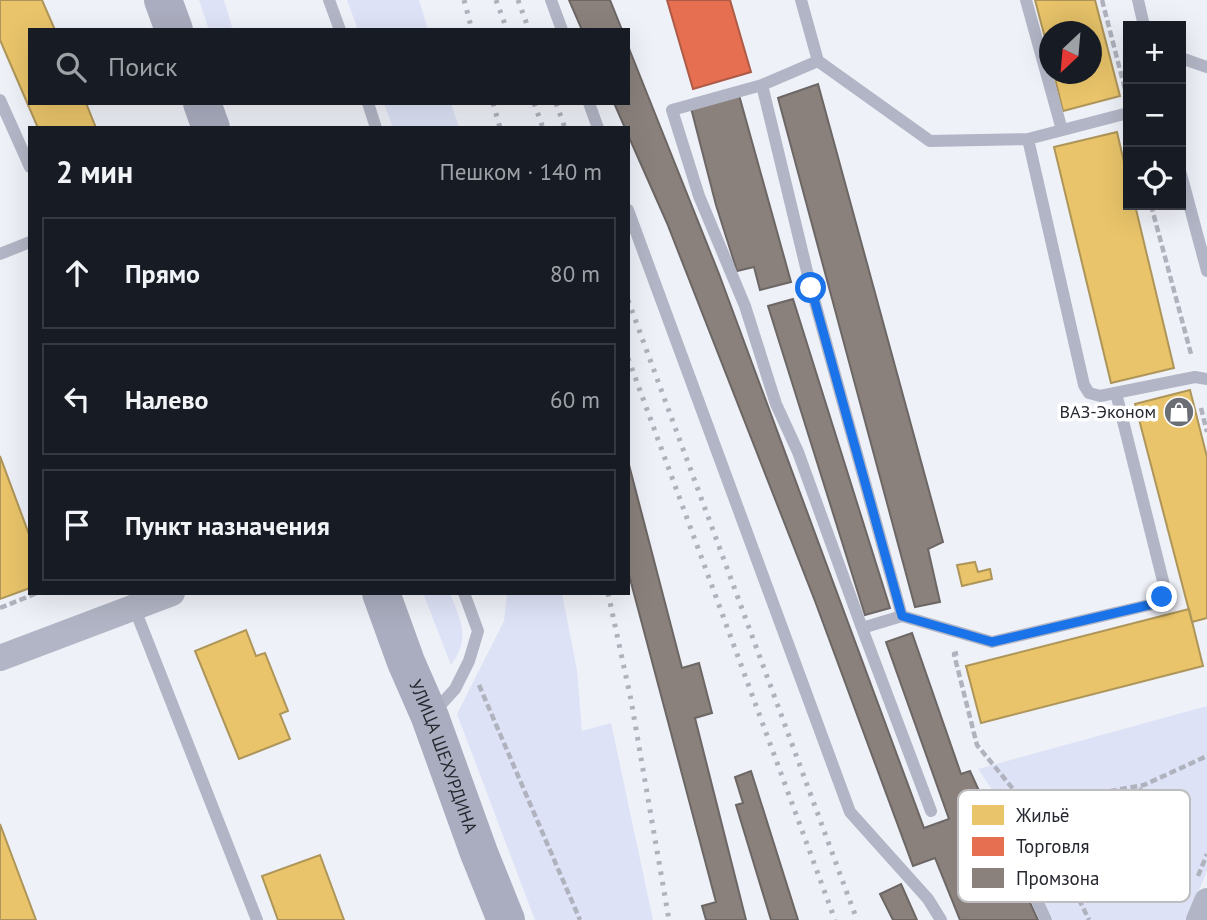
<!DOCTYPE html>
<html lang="ru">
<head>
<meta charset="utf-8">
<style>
	:root { --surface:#171b24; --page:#20242c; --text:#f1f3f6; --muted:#9ea1a6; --line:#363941 }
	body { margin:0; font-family:"PT Sans",sans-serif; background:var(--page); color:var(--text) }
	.controls { position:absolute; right:21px; top:21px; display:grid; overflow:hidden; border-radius:0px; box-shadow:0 7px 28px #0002 }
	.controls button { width:63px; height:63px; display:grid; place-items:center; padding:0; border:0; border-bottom:2px solid var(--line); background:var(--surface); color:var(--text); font:35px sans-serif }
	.compass { position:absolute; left:1039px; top:21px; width:63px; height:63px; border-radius:50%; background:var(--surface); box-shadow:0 7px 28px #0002; rotate:206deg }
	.stop { position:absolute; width:21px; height:21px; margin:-16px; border:5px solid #1a73e8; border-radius:50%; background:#fff }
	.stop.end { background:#1a73e8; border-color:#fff; box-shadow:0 2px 7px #0008 }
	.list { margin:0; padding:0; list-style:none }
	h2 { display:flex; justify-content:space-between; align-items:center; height:91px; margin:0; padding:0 28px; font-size:30px }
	h2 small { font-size:23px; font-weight:400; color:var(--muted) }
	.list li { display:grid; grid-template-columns:46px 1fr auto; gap:21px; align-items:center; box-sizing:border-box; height:112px; margin:0 14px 14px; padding:0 14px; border:2px solid var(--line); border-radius:0px }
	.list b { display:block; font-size:26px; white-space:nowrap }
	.list em { font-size:23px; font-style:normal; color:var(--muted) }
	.icon { flex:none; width:38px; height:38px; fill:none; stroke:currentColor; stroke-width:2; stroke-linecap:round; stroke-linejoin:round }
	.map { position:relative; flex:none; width:1207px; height:920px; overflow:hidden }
	.search { position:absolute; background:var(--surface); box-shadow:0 7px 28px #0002; left:28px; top:28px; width:602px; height:77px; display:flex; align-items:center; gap:18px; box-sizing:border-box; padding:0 24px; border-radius:0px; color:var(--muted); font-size:26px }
	.panel { position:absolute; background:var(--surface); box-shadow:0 7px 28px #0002; left:28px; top:126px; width:602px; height:469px; border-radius:0px }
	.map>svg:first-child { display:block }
	.green { fill:#dde2f6 }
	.homes { fill:#e9c46a; stroke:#ae9559; stroke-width:2 }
	.shops { fill:#e76f51; stroke:#ad5a47; stroke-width:2 }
	.industry { fill:#8a817c; stroke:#6c6665; stroke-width:2 }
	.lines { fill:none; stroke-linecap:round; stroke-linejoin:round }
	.path { stroke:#b0b3be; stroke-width:4.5; stroke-dasharray:7 3.5; stroke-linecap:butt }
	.lane { stroke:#b2b5c5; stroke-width:12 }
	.street { stroke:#b2b5c5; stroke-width:26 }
	.primary { stroke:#aaadbf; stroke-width:38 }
	.rail { stroke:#afb1bc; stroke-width:5; stroke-dasharray:3.5 7; stroke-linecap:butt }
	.route { stroke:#1a73e8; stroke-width:9 }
	.labels { text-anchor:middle; stroke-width:7; stroke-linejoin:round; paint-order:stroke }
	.poi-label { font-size:18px; fill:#262830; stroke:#fff; text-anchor:end }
	.street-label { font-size:18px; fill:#262830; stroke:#fff }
	.key { fill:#fff; stroke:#bebec1; stroke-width:2 }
	.key-label { font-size:19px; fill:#262830 }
</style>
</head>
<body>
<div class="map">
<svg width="1207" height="920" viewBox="0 0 1207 920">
	<rect width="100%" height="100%" fill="#eff1f8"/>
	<path class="green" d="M199 0H224L233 30H209Z
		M347 0H419L428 30H358Z
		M384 103H451L459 128H393Z
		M423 593H450C461 622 471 637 451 665Z
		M507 593H562L577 670 582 731 611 723 653 920H535L457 714 504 621Z
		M1207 706V871L1187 920H1053L995 794 978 769Z"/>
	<path class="homes" d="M0 0H42L55 30H30V103H86L96 128H38L0 40Z
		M1035 0H1095L1120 96 1063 111 1054 74H1092V32H1050V57Z
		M1117 132 1128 179V205H1135L1174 368 1111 383 1054 147Z
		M1190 390 1207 457V618L1192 622 1135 404Z
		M0 456 30 537V588L0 599Z
		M975 562 978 572 990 569 992 579 962 586 957 565Z
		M1189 609 1203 666 981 723 966 666Z
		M246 630 256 656 265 653 288 711 280 714 290 739 239 759 195 651Z
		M0 824 36 920H0Z
		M0 824 36 920H0Z
		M320 855 344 920H278L262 876Z"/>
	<path class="shops" d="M667 0H730L751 72 693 89Z"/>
	<path class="industry" d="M569 0H610L622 30H582Z
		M628 46 719 274 924 828 949 819 886 642 912 633 961 774 970 771 1038 920H960L935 858 913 866 815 601 667 223 628 135V128H625L614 103H628Z
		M818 84 943 542 928 549 940 602 915 607 778 98Z
		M739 95 791 282 760 290 754 267 737 271 716 205 691 108Z
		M793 299 890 608 865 615 768 306Z
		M628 461 682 668 699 663 712 713 695 718 746 920H706L702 906 716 902 628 571Z
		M751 771 798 920H771L736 805 743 803 735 777Z
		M901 884 917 920H893L880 894Z"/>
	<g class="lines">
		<path class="path" d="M1102 0 1126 93
			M1151 205 1191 354
			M1201 408 1207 432
			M0 608 37 593
			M958 653 954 654 977 745 1027 806 1075 891 1089 920
			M479 685 580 920
			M1093 795 1126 813
			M1027 806 1144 785 1207 756
			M1198 876 1207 854
			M1075 891 1144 785"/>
		<path class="lane" d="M329 0 340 30
			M551 0 562 30
			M801 0 818 61 930 141 1028 139
			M1026 0 1062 130
			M1138 0 1144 26
			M1181 58 1207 67
			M818 61 762 85 811 288 902 616
			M762 85 672 110 699 196 745 306 776 404 798 452 862 628
			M0 100 30 167
			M368 103 376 128
			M589 103 598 128
			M1128 113 1028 139 1084 385 1089 393 1100 396 1195 377 1207 379
			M1181 174 1207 271
			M628 210 850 812 928 899 941 920
			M0 254 30 242
			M134 607 257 920
			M434 712 455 689 469 661 478 631 464 593
			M991 802 1046 920
			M931 811 862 628 902 616 992 642 1153 604 1162 597 1164 585 1116 393"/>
		<path class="street" d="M0 658 172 593
			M1199 920 1207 901"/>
		<g class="primary">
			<path d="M163 0 174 30"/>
			<path d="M202 103 211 128"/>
			<path id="s1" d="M381 593 406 662 430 717 479 853 506 920"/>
		</g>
		<path class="rail" d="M464 0 472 30
			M496 0 507 30
			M518 0 529 30
			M493 103 500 128
			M534 103 543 128
			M556 103 565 128
			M628 300 857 920
			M628 358 835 920
			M608 593 631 700 669 920"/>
	</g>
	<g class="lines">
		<path class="route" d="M811 288 902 616 992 642 1153 604 1162 597"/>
	</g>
	<defs>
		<g id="shop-disc" transform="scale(1.575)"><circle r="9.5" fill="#6c6e76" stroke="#fff"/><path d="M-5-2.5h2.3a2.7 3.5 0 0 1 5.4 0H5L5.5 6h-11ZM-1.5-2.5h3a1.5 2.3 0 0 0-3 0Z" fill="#fff"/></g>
	</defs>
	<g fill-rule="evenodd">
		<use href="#shop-disc" x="1179" y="412"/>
	</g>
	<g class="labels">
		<g class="poi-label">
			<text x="1156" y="418">ВАЗ-Эконом</text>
		</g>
		<g class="street-label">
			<text dy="6" stroke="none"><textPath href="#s1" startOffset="175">УЛИЦА ШЕХУРДИНА</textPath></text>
		</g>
	</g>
	<rect x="958" y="790" width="232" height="112" rx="10" class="key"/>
	<rect x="972" y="805" width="32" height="20" fill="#e9c46a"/>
	<rect x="972" y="837" width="32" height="19" fill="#e76f51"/>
	<rect x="972" y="868" width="32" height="20" fill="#8a817c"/>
	<g class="key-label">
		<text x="1016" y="822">Жильё</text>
		<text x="1016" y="853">Торговля</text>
		<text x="1016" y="885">Промзона</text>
	</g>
</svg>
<div class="controls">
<button>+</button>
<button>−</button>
<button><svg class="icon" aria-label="locate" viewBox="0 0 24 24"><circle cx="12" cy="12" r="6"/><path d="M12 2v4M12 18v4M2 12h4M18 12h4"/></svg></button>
</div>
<svg class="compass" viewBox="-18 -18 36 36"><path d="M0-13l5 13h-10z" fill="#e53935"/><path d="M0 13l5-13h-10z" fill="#9ea1a6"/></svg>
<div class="stop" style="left:811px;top:288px"></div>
<div class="stop end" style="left:1162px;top:597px"></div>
<div class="search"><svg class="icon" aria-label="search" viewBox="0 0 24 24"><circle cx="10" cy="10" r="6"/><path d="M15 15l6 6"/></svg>Поиск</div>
<section class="panel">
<h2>2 мин<small>Пешком · 140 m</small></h2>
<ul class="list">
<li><svg class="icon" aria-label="ahead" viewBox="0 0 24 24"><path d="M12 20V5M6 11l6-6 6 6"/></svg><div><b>Прямо</b></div><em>80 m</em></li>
<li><svg class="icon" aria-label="left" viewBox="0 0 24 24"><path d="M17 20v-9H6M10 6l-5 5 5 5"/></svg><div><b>Налево</b></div><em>60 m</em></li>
<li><svg class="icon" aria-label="arrive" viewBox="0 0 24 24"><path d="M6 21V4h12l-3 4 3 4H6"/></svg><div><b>Пункт назначения</b></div></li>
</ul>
</section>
</div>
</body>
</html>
